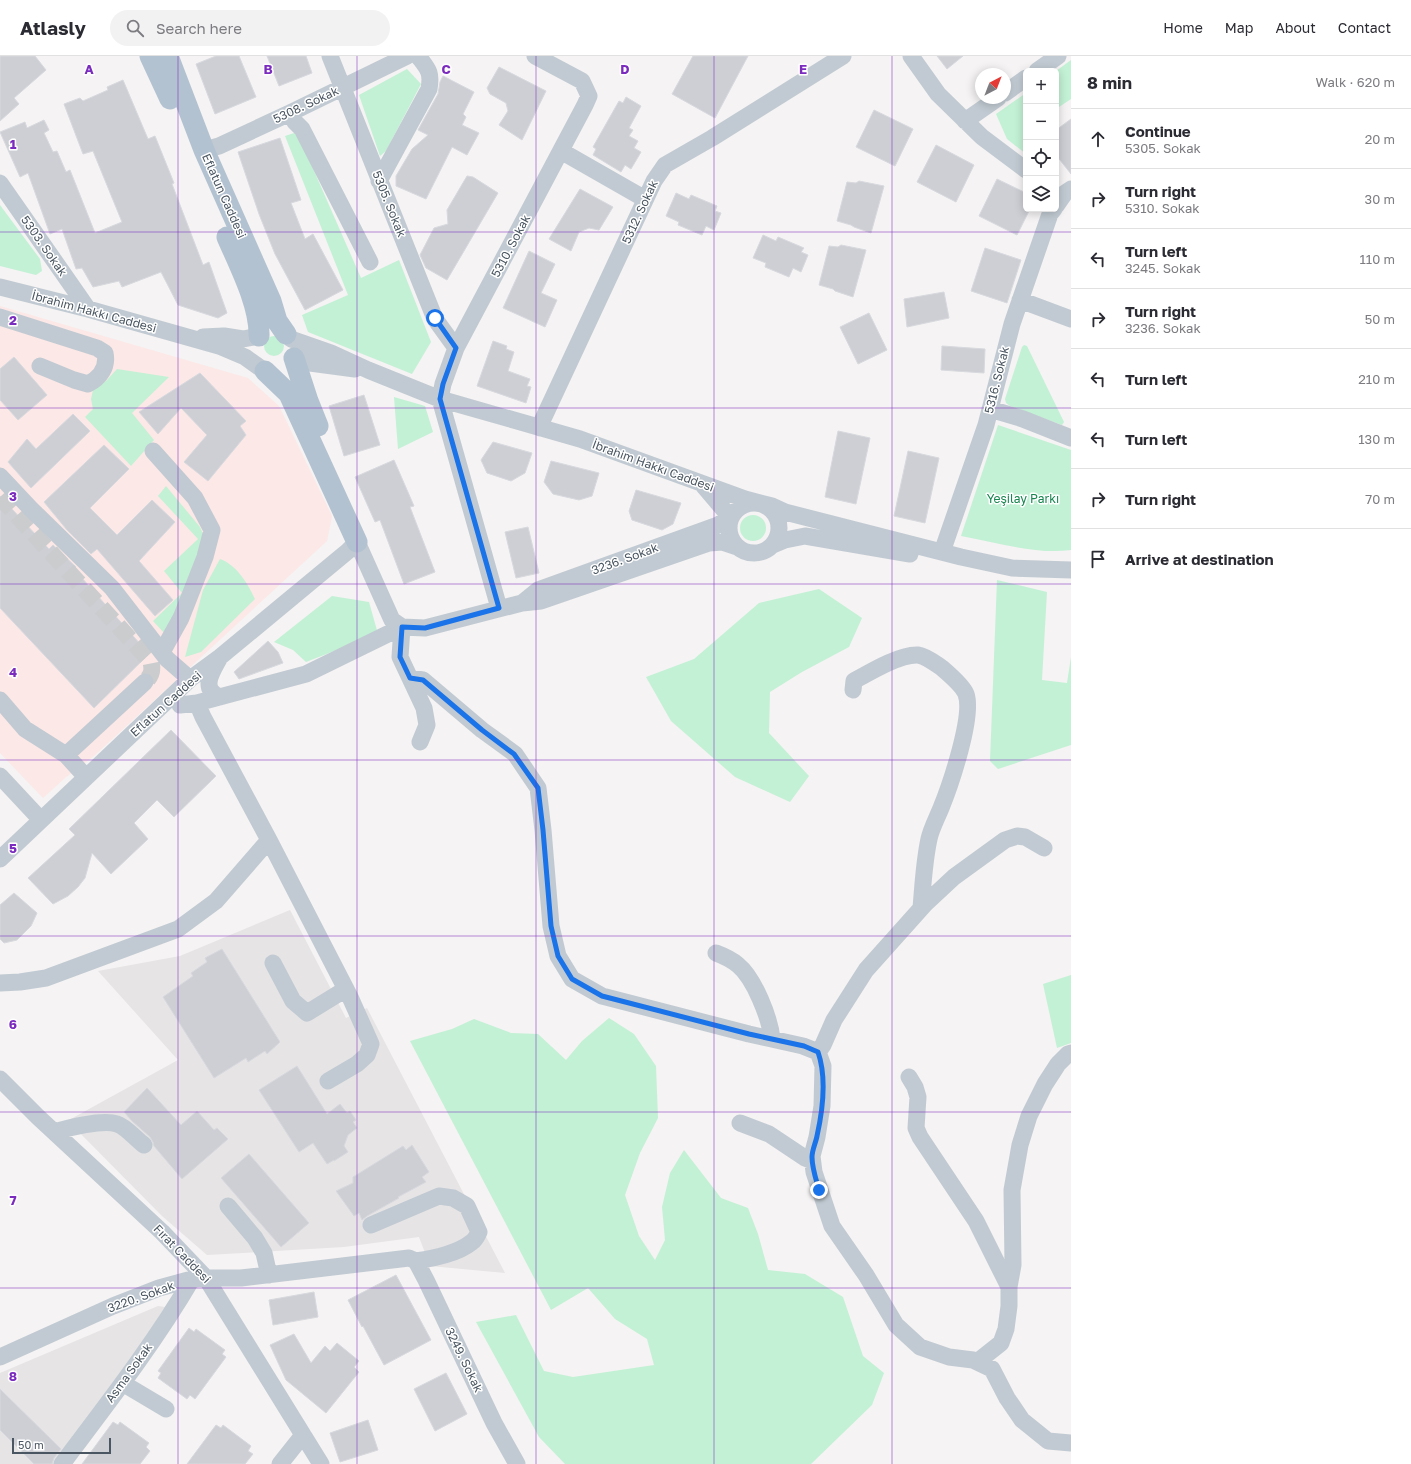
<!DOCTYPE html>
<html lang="en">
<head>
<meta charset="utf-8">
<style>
	:root { --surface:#fff; --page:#f2f2f3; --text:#2b2b33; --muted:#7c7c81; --line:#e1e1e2 }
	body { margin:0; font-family:"Golos Text",sans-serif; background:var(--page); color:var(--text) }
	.controls { position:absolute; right:12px; top:12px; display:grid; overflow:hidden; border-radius:6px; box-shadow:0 2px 10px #0003 }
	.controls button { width:36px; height:36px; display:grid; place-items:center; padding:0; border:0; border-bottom:1px solid var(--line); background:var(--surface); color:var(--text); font:20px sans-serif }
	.compass { position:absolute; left:975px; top:12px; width:36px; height:36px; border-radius:50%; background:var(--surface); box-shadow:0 2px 10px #0003; rotate:42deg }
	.scale { position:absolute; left:12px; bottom:10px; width:99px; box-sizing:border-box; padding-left:4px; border:2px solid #4a5661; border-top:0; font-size:11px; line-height:14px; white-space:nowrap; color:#4a5661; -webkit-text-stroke:3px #fff; paint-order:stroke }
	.stop { position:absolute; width:12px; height:12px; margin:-9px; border:3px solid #1a73e8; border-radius:50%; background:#fff }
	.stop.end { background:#1a73e8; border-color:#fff; box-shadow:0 1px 4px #0008 }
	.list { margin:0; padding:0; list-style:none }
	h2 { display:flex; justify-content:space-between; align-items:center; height:52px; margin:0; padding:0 16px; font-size:17px }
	h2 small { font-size:13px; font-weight:400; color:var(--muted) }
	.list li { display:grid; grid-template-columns:26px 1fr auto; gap:12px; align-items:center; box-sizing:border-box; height:60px; padding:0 16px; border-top:1px solid var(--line) }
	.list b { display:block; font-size:15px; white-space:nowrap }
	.list p { margin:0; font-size:13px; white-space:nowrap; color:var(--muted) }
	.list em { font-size:13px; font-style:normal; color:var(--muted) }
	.icon { flex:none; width:22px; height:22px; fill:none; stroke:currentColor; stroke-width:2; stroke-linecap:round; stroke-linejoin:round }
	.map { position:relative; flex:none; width:1071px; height:1408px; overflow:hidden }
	header { display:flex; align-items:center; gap:24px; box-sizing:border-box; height:56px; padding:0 20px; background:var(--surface); border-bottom:1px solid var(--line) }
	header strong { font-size:19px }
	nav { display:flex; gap:22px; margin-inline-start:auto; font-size:14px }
	.search { width:280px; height:36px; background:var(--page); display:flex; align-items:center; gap:10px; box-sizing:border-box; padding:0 14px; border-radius:22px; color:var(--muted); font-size:15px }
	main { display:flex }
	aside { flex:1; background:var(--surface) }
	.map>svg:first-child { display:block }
	.education { fill:#e6e4e5 }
	.medical { fill:#fce8e6 }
	.green { fill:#c3f1d5 }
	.building { fill:#cdcfd5; stroke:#d7d9de }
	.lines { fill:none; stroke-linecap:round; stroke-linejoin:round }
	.minor-tunnel { stroke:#caccce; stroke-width:17; stroke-dasharray:17 8; stroke-linecap:butt }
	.minor { stroke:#c1cad2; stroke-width:17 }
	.major { stroke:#b3c2d1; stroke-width:21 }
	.route { stroke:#1a73e8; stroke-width:5 }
	.grid { fill:none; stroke:#7b2cbf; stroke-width:1; stroke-opacity:0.55 }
	.labels { text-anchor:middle; stroke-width:3; stroke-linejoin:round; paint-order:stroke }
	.street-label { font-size:12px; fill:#4a5661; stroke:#fff }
	.park-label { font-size:12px; fill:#17864f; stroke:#fff }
	.grid-label { font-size:13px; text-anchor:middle; font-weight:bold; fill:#7b2cbf; stroke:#fff; stroke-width:3; stroke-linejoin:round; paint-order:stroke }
</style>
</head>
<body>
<header>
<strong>Atlasly</strong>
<div class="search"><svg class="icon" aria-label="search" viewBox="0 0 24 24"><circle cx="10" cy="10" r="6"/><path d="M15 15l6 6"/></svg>Search here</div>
<nav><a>Home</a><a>Map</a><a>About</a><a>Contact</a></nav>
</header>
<main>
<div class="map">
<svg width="1071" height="1408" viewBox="0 0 1071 1408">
	<rect width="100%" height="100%" fill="#f5f3f3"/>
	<path class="education" d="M290 854 346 962 367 952 505 1217 430 1210 419 1181 344 1191 207 1199 162 1160 74 1071 69 1064 178 1004 98 915 180 900Z
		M158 1250 165 1251 128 1308 54 1408H0V1317Z"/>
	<path class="medical" d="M0 250 248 322 279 350 332 460 327 485 95 699 65 722 43 742 0 697Z"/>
	<path class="green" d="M1071 4V43L1056 53V15Z
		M407 13 421 28 386 95 380 100 359 39Z
		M1026 37V98L1007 83 996 58Z
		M297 76 361 222 399 204 431 286 412 318 308 276 302 259 348 239 285 80Z
		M0 149 40 203 42 215 36 219 0 210Z
		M264 290a10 10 0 1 1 20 0a10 10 0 1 1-20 0Z
		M1024 289 1027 290 1064 366 1062 369 1010 350 1006 347 1005 343 1022 291Z
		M117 313 169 321 132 357 154 384 131 410 85 361 93 353 91 343 94 330 106 325Z
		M394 341 425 350 433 376 398 393Z
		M998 369 1071 394V494C1036 499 996 486 961 480Z
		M166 430 200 471 205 483 166 579 153 565 182 537 164 515 198 483 158 440Z
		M740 472a13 13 0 1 1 26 0a13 13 0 1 1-26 0Z
		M220 503C237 509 248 528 255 543L201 596 185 601 203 534Z
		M997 524 1047 536 1042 624 1067 627 1071 601V689L998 713 990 705Z
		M819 533 862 562 849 591 802 616 770 636 769 677 809 720 790 746 735 721 671 665 646 621 694 603 759 547Z
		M332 540 369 546 378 578 306 606 293 594 274 586Z
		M1071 919V987L1057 992 1043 928Z
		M609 962 634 978 656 1010 658 1062 640 1097 625 1139 639 1180 655 1204 665 1184 662 1151 670 1117 684 1094 721 1142 748 1152 758 1178 768 1214 805 1218 843 1241 863 1300 884 1317 872 1349 811 1408H565L539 1381 476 1266 516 1259 544 1315 573 1321 654 1309 647 1283 615 1263 588 1232 551 1254 410 985 452 973 474 963 511 977 538 978 566 1004 582 985Z"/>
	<path class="building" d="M0 0H35L46 14 14 42 19 48 0 65Z
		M216 0H239L256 41 215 58 196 8Z
		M267 0H306L312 17 279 30Z
		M693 0H748L715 62 672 38Z
		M937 0H963L947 13Z
		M499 11 546 35 522 84 499 69 508 55 506 47 490 38 487 32Z
		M443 20 474 36 463 58 466 61 462 69 479 77 467 99 452 91 426 143 396 130V120L412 93 428 79 418 74 438 38 440 26Z
		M123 24 148 83 155 80 174 127 172 128 203 209 209 206 227 257 218 262 178 249 161 216 122 231 119 225 93 231 82 212 76 213 62 173 50 178 28 117 20 121 0 76 25 66 27 72 44 64 49 74 44 77 53 96 57 95 66 116 70 114 95 177 122 166 93 95 83 98 64 48 80 42 83 45 108 34 107 31Z
		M626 41 641 50 629 72 633 74 629 80 638 85 634 92 641 96 631 113 625 109 621 116 593 99 596 93 593 91 619 45 623 47Z
		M874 54 913 73 895 110 856 91Z
		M1071 63V118L1056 99V74Z
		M280 82 301 144 291 147 305 183 313 178 343 234 305 254 275 198 259 158 238 96Z
		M936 89 974 109 956 146 917 126Z
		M467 120 473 121 498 137 447 224 426 212 420 199 434 172 448 168 447 154Z
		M997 123 1026 137V153H1030L1017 179 979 160Z
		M859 125 884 130 871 177 854 171 851 169 837 165 847 126 856 127Z
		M580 133 613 151 599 174 589 172 579 176 571 195 549 183Z
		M676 137 689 143 691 139 717 150 715 155 721 157 714 174 706 170 702 179 678 169 679 166 666 160Z
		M763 179 776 185 778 181 804 192 801 196 808 199 801 216 793 212 789 221 765 211 766 207 753 202Z
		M841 189 866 194 853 241 835 235 833 233 819 229 829 190 838 191Z
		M985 192 1021 204 1007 247 971 235Z
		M529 195 555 208 541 237 557 244 545 271 503 252Z
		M944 236 949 262 907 271 904 243Z
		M869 257 887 294 858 308 840 271Z
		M493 285 507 290 506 293 514 296 508 315 530 323 527 330 531 331 526 347 477 330Z
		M942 290 985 293 984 317 941 314Z
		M14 301 47 339 18 364 0 344V313Z
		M200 317 246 365 240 370 246 379 208 425 184 406 207 379 181 352 158 378 139 356Z
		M364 339 380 389 344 400 329 350Z
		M73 358 90 375 31 432 8 406 27 383 36 393Z
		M838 375 870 382 856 448 825 441Z
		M493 386 532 397 525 417 511 425 487 417 481 404Z
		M104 389 129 413 90 452 117 479 152 444 175 466 139 505 173 544 155 560 97 493 91 498 67 474 44 446Z
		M908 395 939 402 925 467 894 460Z
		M394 404 414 450 410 451 435 516 404 528 380 464 375 466 355 421Z
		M551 405 599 417 592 440 579 444 553 438 544 426Z
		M636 434 681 447 673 468 662 474 632 464 629 455Z
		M0 440 49 493 53 489 76 511 74 513 149 598 94 652 0 552Z
		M528 471 539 517 516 522 505 476Z
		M268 585 278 596 283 607 239 623 234 616Z
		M171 674 216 720 174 761 157 744 134 767 148 783 111 818 92 797 85 822 78 831 68 840 53 848 28 822 75 779 69 773Z
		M14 837 37 857 31 870 17 884 4 887 0 883V849Z
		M222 893 280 986 267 998 265 995 248 1006 246 1002 214 1022 163 941 193 920 191 917 207 906 205 902Z
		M297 1010 327 1058 340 1048 347 1057 350 1055 356 1064 353 1066 357 1072 348 1079 344 1090 348 1096 334 1105V1104L327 1108 313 1087 299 1096 259 1034Z
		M147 1032 181 1069 197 1055 214 1074 217 1072 228 1083 182 1123 154 1090 153 1086 150 1081 132 1065 124 1056Z
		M412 1089 429 1116 422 1121 426 1126 398 1141 399 1142 367 1160 362 1164 359 1157 354 1160 336 1135 353 1127V1121L403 1090 406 1094Z
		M249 1098 309 1167 281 1191 221 1122Z
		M396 1219 431 1284 384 1309 363 1270 362 1271 348 1244Z
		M314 1236 318 1261 273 1269 269 1244Z
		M189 1272 194 1276 196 1273 225 1294 222 1298 226 1301 195 1343 190 1339 187 1343 158 1322 161 1317 158 1315Z
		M294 1278 311 1307 325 1290 330 1295 337 1287 359 1305 354 1311 359 1316 326 1357 286 1324 270 1289Z
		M446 1317 467 1358 435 1375 414 1333Z
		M0 1333 61 1393 54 1402 52 1408H34L0 1374Z
		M368 1364 378 1394 340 1406 330 1377Z
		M113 1366 118 1369 120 1366 149 1387 146 1391 150 1395 140 1408H82Z
		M216 1369 221 1372 223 1369 251 1390 248 1395 253 1398 245 1408H187Z"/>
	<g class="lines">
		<path class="minor-tunnel" d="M0 441 151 606C153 615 152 619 145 626"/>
		<path class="minor" d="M330 0 435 263 456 292
			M911 0 938 38 982 81 1026 114
			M1037 15 1058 0
			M1005 37 1026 22
			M290 57 295 66 302 73 370 206
			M965 65 998 42
			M204 94 219 90 290 57 407 0
			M561 95 645 143
			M379 125 429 33C432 16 428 13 418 0
			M0 127 88 253
			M1056 150 1065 137 1071 133
			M0 231 88 253 219 290 245 301 259 311
			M1020 244 1071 263
			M0 261 97 292 105 297C108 311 100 322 88 328L74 324 40 310
			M203 281 224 280 243 283 259 280
			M291 283 331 297 368 314 440 343 580 383 745 443 772 450 785 456 961 501 1012 512 1071 514
			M294 302 310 307 355 313
			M990 353 1023 363 1071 382
			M540 372 543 363 654 125 665 109 712 82 843 0
			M153 395 195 442 212 474 205 501 181 562 162 596
			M0 420 31 453 112 532 167 603 190 623
			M702 428 730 461 718 469 538 534 522 547 541 545 709 487 722 486 737 491
			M729 472a25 25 0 1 1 50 0a25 25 0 1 1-50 0Z
			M773 489 785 484 805 480 910 498
			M942 496 986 369 1012 268 1050 158 1054 153
			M499 552 440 343 443 328 456 292 585 49 589 40 582 25 535 0
			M402 571 400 601 424 652 427 669 420 686
			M219 603C212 616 200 633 220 641
			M410 622 423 624 482 674 515 698 538 732 543 774 551 870 558 900 572 923 602 940 749 978 803 990 818 996 823 1010 822 1050 817 1081 812 1100 814 1116 832 1170 866 1219 896 1269 920 1291 949 1301 973 1304 992 1313 1007 1342 1022 1364 1048 1385 1071 1387
			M853 634 854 625C870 616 900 598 918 599 926 600 936 608 942 612 949 618 963 630 966 638 974 660 950 730 941 752 937 762 931 773 929 783 924 806 923 829 921 852
			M0 644 25 673 66 699 86 721
			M197 647 203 661 269 784 350 941 371 988 367 999 357 1008 328 1025
			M180 649 197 647 306 618 402 571
			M66 699 145 626
			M0 720 41 764
			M0 803 190 623 220 601 348 495 357 486 392 564 402 571 425 572 522 547
			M716 897C724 900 731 903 738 909 754 922 770 962 772 983
			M273 907 293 945 307 957 346 933
			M0 927 20 926 46 922 178 873 216 845 269 784
			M818 996 823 989 834 964 866 914 925 848 954 821 1005 784 1017 780 1025 781 1044 792
			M909 1021 915 1031 918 1041 916 1072 920 1081 976 1165 1009 1231V1250L1006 1273 1001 1287 977 1306
			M0 1023 38 1061 162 1176 206 1222 321 1408
			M740 1067 769 1078 805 1102 812 1105
			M54 1076C68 1072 103 1063 117 1068 125 1070 137 1084 144 1089
			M228 1150 255 1182 264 1197 269 1219
			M371 1169 439 1140 453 1142 467 1150 479 1176C477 1180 476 1183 472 1186 457 1198 434 1202 416 1205
			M1009 1231 1013 1209 1012 1134 1020 1089 1029 1060 1045 1028 1058 1008 1068 998 1071 997
			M0 1301 113 1250 159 1232 192 1223 206 1222H241L409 1202 416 1205 426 1224 494 1367 517 1408
			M125 1324 129 1331 166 1353
			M62 1408C107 1348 154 1288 192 1223
			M280 1408 303 1379"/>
		<path class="major" d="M150 0 170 43
			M168 0 204 94 271 245 277 265 286 278
			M227 181C239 209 260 249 259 280
			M294 302 308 345 318 370
			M265 315 289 338 357 486"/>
	</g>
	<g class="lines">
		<path class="route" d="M435 262 456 292 443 328 440 343 499 552 425 572 402 571 400 601 410 622 423 624 482 674 514 698 538 732 543 774 551 870 558 900 572 923 602 940 749 978 804 990 818 996C827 1022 823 1053 817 1080 816 1086 812 1094 812 1101 812 1112 816 1123 819 1134"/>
	</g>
	<path class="grid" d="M178 0V1408M357 0V1408M536 0V1408M714 0V1408M892 0V1408M0 176H1071M0 352H1071M0 528H1071M0 704H1071M0 880H1071M0 1056H1071M0 1232H1071"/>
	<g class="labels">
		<g class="street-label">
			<text transform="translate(306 49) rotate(-25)" y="4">5308. Sokak</text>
			<text transform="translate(224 140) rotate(66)" y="4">Eflatun Caddesi</text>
			<text transform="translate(389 148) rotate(68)" y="4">5305. Sokak</text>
			<text transform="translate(640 156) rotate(-65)" y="4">5312. Sokak</text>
			<text transform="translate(44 190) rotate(55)" y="4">5303. Sokak</text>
			<text transform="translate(511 190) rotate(-62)" y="4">5310. Sokak</text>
			<text transform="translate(94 256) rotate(15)" y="4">İbrahim Hakkı Caddesi</text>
			<text transform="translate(997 324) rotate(-76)" y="4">5316. Sokak</text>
			<text transform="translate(653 410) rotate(20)" y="4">İbrahim Hakkı Caddesi</text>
			<text transform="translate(625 503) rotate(-20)" y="4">3236. Sokak</text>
			<text transform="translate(166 648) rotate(-42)" y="4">Eflatun Caddesi</text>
			<text transform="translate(182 1198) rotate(46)" y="4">Fırat Caddesi</text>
			<text transform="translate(141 1241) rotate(-20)" y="4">3220. Sokak</text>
			<text transform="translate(464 1304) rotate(64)" y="4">3249. Sokak</text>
			<text transform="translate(129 1317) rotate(-54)" y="4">Asma Sokak</text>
		</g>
		<g class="park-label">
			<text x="1023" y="447">Yeşilay Parkı</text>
		</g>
	</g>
	<g class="grid-label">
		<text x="89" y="18">A</text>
		<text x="268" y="18">B</text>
		<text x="446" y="18">C</text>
		<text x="625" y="18">D</text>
		<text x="803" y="18">E</text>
		<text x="13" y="93">1</text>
		<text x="13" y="269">2</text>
		<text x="13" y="445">3</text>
		<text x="13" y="621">4</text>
		<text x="13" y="797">5</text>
		<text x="13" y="973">6</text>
		<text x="13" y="1149">7</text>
		<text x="13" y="1325">8</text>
	</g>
</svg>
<div class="controls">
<button>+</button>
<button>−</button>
<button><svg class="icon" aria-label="locate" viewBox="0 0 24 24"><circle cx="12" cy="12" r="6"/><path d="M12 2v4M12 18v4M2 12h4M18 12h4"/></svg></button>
<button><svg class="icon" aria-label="layers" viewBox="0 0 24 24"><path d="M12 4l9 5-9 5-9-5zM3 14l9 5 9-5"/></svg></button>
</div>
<svg class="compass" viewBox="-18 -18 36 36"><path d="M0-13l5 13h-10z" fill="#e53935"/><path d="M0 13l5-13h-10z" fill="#7c7c81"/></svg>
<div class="scale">50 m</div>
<div class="stop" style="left:435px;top:262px"></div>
<div class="stop end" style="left:819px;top:1134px"></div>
</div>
<aside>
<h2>8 min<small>Walk · 620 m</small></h2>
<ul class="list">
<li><svg class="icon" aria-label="ahead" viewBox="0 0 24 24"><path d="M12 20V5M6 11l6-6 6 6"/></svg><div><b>Continue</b><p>5305. Sokak</p></div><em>20 m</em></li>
<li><svg class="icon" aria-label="right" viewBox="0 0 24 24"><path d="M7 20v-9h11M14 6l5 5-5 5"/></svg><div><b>Turn right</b><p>5310. Sokak</p></div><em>30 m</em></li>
<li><svg class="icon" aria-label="left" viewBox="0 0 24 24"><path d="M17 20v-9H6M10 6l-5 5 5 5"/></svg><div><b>Turn left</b><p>3245. Sokak</p></div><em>110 m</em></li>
<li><svg class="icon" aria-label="right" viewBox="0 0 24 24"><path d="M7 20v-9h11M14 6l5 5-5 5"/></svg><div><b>Turn right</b><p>3236. Sokak</p></div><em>50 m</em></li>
<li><svg class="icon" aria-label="left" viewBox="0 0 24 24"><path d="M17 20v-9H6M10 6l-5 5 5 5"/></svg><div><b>Turn left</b></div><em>210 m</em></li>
<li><svg class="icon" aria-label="left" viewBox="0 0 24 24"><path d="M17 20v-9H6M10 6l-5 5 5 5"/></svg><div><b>Turn left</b></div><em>130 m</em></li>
<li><svg class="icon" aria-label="right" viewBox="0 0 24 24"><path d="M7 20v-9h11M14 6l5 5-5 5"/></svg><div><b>Turn right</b></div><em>70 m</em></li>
<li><svg class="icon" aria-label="arrive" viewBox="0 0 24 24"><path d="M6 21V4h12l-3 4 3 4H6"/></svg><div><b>Arrive at destination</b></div></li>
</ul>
</aside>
</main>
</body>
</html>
